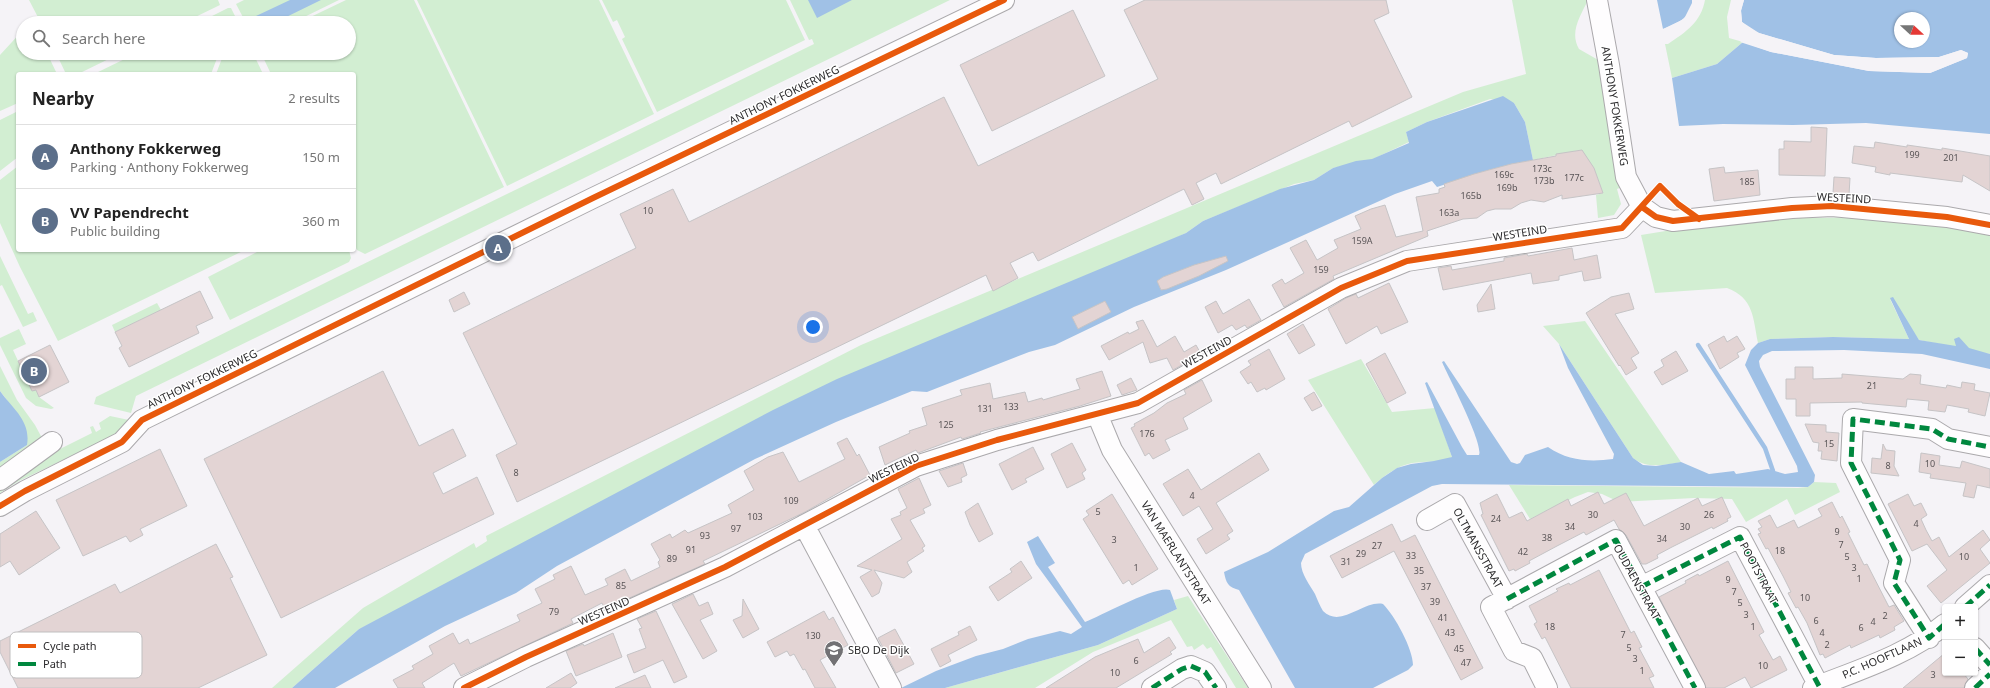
<!DOCTYPE html>
<html lang="en">
<head>
<meta charset="utf-8">
<style>
	:root { --surface:#fff; --page:#f6f6f6; --text:#222; --muted:#767676; --line:#e0e0e0; --accent:#727174 }
	body { margin:0; font-family:"Noto Sans",sans-serif; background:var(--page); color:var(--text) }
	.controls { position:absolute; right:12px; bottom:12px; display:grid; overflow:hidden; border-radius:4px; box-shadow:0 1px 3px #0004 }
	.controls button { width:36px; height:36px; display:grid; place-items:center; padding:0; border:0; border-bottom:1px solid var(--line); background:var(--surface); color:var(--text); font:20px sans-serif }
	.compass { position:absolute; left:1894px; top:12px; width:36px; height:36px; border-radius:50%; background:var(--surface); box-shadow:0 1px 3px #0004; rotate:111deg }
	.you { position:absolute; left:813px; top:327px; width:14px; height:14px; margin:-10px; border:3px solid #fff; border-radius:50%; background:#1a73e8; box-shadow:0 0 0 6px #1a73e833 }
	.badge { display:grid; place-items:center; width:26px; height:26px; border-radius:50%; background:var(--accent); color:#fff; font-size:13px; font-weight:700 }
	.pin { position:absolute; translate:-50% -50%; border:2px solid #fff; box-shadow:0 1px 4px #0006 }
	.list { margin:0; padding:0; list-style:none }
	h2 { display:flex; justify-content:space-between; align-items:center; height:52px; margin:0; padding:0 16px; font-size:17px }
	h2 small { font-size:13px; font-weight:400; color:var(--muted) }
	.list li { display:grid; grid-template-columns:26px 1fr auto; gap:12px; align-items:center; box-sizing:border-box; height:64px; padding:0 16px; border-top:1px solid var(--line) }
	.list b { display:block; font-size:15px; white-space:nowrap }
	.list p { margin:0; font-size:13px; white-space:nowrap; color:var(--muted) }
	.list em { font-size:13px; font-style:normal; color:var(--muted) }
	.icon { flex:none; width:22px; height:22px; fill:none; stroke:currentColor; stroke-width:2; stroke-linecap:round; stroke-linejoin:round }
	.map { position:relative; flex:none; width:1990px; height:688px; overflow:hidden }
	.search { position:absolute; background:var(--surface); box-shadow:0 1px 3px #0004; left:16px; top:16px; width:340px; height:44px; display:flex; align-items:center; gap:10px; box-sizing:border-box; padding:0 14px; border-radius:22px; color:var(--muted); font-size:15px }
	.panel { position:absolute; background:var(--surface); box-shadow:0 1px 3px #0004; left:16px; top:72px; width:340px; height:180px; border-radius:4px }
	.map>svg:first-child { display:block }
	.green { fill:#d2eed2 }
	.water { fill:#a0c1e6; fill-rule:evenodd }
	.pier { fill:#f5f3f7 }
	.lines { fill:none; stroke-linecap:round; stroke-linejoin:round }
	.stream { stroke:#a0c1e6; stroke-width:4.5 }
	.building { fill:#e3d4d4; stroke:#c6c4c6 }
	.minor-casing { stroke:#aba9ac; stroke-width:22 }
	.minor { stroke:#fefdfe; stroke-width:20 }
	.quiet { stroke:#00873e; stroke-width:5; stroke-dasharray:10 5; stroke-linecap:butt }
	.cycleway-casing { stroke:#fff; stroke-width:8 }
	.cycleway { stroke:#e8590c; stroke-width:6 }
	.labels { text-anchor:middle; stroke-width:3; stroke-linejoin:round; paint-order:stroke }
	.number-label { font-size:9px; fill:#5a5557 }
	.street-label { font-size:11px; fill:#2c2b2d; stroke:#fff }
	.poi-label { font-size:11px; fill:#2c2b2d; stroke:#fff; text-anchor:start }
	.key { fill:#fff; stroke:#c0bfc0; stroke-width:1 }
	.key-label { font-size:11px; fill:#2c2b2d }
</style>
</head>
<body>
<div class="map">
<svg width="1990" height="688" viewBox="0 0 1990 688">
	<rect width="100%" height="100%" fill="#f5f3f7"/>
	<path class="green" d="M29 0H218L220 5 183 23H41Z
		M244 0H339L292 23H246L236 4Z
		M346 0H414L504 187 365 254 357 250 354 244V74H271L261 53H349V23H298Z
		M417 0H599L654 114 507 186Z
		M602 0H786L805 40 657 112 622 39 625 37 617 20 613 22Z
		M790 0H950L136 396 131 413 94 404 96 397 341 275 814 44 812 39 809 40Z
		M1512 0H1588C1581 15 1569 32 1579 49L1600 61 1622 187 1617 189 1621 204 1614 215 1598 218 1596 195 1603 193 1594 168 1581 150 1533 160 1525 122 1514 103 1490 99 1427 122 1406 132 1409 142 1371 160 1333 168 1314 180 1294 184 1203 221 1186 233 359 629 292 688H272L363 608 474 543 476 548 487 541 486 536 861 345 1463 92 1526 74Z
		M1705 0H1731L1727 17 1729 38 1743 42 1717 64 1672 78 1665 44H1668C1686 32 1701 22 1705 0Z
		M228 8H231L237 20 231 23H198Z
		M23 30V53H47L57 74H18V103L0 111V55Z
		M56 53H121L78 74H66Z
		M137 53H219L211 74H94Z
		M224 53H253L263 74H216Z
		M18 111V157L0 171V120Z
		M18 166V250H245L58 341 20 267 0 223V180Z
		M1882 217 1990 234V354L1919 340 1890 299 1909 339 1833 337 1770 339 1758 343C1753 318 1754 298 1727 288L1655 293 1641 235 1715 223 1800 218Z
		M261 250H349L351 258 349 262 230 320 208 277Z
		M0 256 28 314 33 312 37 321 23 327 2 285 0 286Z
		M157 303 161 310 115 332 112 325Z
		M1585 321 1681 462C1664 465 1647 469 1633 458L1559 344 1543 326Z
		M19 329 26 344 13 350 32 391 36 390 39 397 54 408 51 409 36 406 26 398 0 345V338Z
		M1361 359 1392 412 1435 408 1452 457C1441 463 1425 461 1412 463 1397 466 1385 475 1374 485L1308 380Z
		M0 366 17 400 35 425 42 438 0 475V462L27 445 7 400 0 391Z
		M110 416 129 420 119 433 19 481 0 493V487L48 455 92 433 90 427 93 426 96 432 101 429 99 423Z
		M1814 482 1836 483 1840 492 1795 515 1787 499 1746 522 1732 499 1694 498 1619 502 1602 494 1588 492 1575 497 1530 519 1509 485 1798 488 1808 487Z
		M1188 596 1248 688H1236L1211 647 1207 649 1203 644 1194 650 1192 646 1187 647 1171 620 1093 652 1035 688H945L1098 645 1177 609 1174 600Z"/>
	<path class="water" d="M290 0H321L274 23H255L256 16Z
		M808 0H852L817 18Z
		M1657 0H1692C1694 17 1675 24 1663 29Z
		M1744 0H1990V134L1866 123 1793 125 1723 124 1679 126 1672 78 1717 64 1743 42 1771 52 1869 71 1930 73 1967 58 1968 53 1961 50 1939 57 1876 58 1834 55 1759 33 1742 22 1741 10ZM1900 18H1924V42H1900Z
		M1503 96 1514 103 1525 122 1533 160 1489 170 1437 187 1432 181 1395 194 1226 270 1134 307 1055 345 1029 352 927 392 912 391 836 422 755 459 557 566 516 593 445 626 335 688H292L359 629 773 410 837 379 1186 233 1203 221 1280 189 1314 180 1333 168 1356 161 1372 159 1409 143 1406 132 1427 122Z
		M1893 297 1919 340 1956 346 1954 339 1959 337 1969 348 1990 354V369L1922 354 1844 350 1772 351 1763 355 1759 361 1760 367 1815 475 1814 482 1808 487 1442 484 1432 486 1305 554 1301 563C1301 574 1310 585 1315 594 1317 599 1320 606 1323 611 1341 629 1363 600 1383 604 1395 616 1413 649 1413 665L1408 670 1373 688H1295L1239 590C1228 587 1226 583 1224 572L1268 552 1334 511 1349 507 1382 478 1397 468 1411 464 1434 461 1452 457 1425 383 1427 382 1462 447 1467 455H1479C1484 444 1448 376 1442 362L1444 361 1503 450 1511 462 1517 464 1520 463 1525 455 1548 447C1568 461 1590 462 1613 459L1614 454 1568 368 1559 344 1633 458 1643 465 1656 466 1681 462 1709 474 1734 471 1736 474 1768 469 1785 474 1798 472 1797 466 1745 365 1751 350 1758 343 1770 339 1833 337 1909 339 1890 298Z
		M0 391C13 409 31 421 27 445L0 462Z
		M1038 536 1055 563 1048 567 1085 622C1101 616 1156 585 1170 590L1177 609 1098 645 1016 668 945 688H901L936 671 976 656 1003 649 1028 639 1060 631 1071 634 1082 627 1036 564 1027 542Z"/>
	<path class="pier" d="M1692 0H1694V4L1686 21 1663 31V29L1684 19 1692 3Z
		M1742 0H1744L1741 11 1742 22 1750 29 1759 33 1834 55 1876 58 1939 57 1961 50 1968 53 1967 58 1930 73 1869 71 1771 52 1740 42 1743 40 1771 50 1870 69 1929 71 1965 57 1966 54 1961 52 1939 59 1876 60 1834 57 1758 35 1749 31 1740 22 1739 10Z"/>
	<g class="lines">
		<path class="stream" d="M1698 345 1765 448 1773 471"/>
	</g>
	<path class="building" d="M1145 0H1386L1389 13 1374 20 1412 97 1352 127 1349 121 1221 184 1216 173 1196 183 1204 199 1192 205 1184 189 1038 261 1033 252 1010 263 1018 278 993 291 986 275 517 502 496 455 517 444 463 333 636 248 620 214 673 189 689 222 944 97 978 166 1158 79 1124 10Z
		M1073 10 1105 76 992 131 960 65Z
		M1811 127 1827 128 1825 176 1779 175V149H1784V141L1811 142Z
		M1875 142 1907 147V145L1942 150V148L1990 156V191L1963 175 1962 182 1890 173V175L1875 172 1876 167 1852 163 1854 146 1874 148Z
		M1582 150 1594 168 1603 193 1562 199V195L1544 202 1531 200 1521 203 1511 209H1495L1487 211 1477 218 1463 219 1427 231 1428 236 1333 276 1334 279 1284 307 1272 285 1282 279 1285 284 1304 273 1290 248 1306 240 1317 260 1338 248 1334 240 1361 229 1355 216 1371 209 1385 205 1396 237 1423 231 1416 197 1439 193V189L1445 187 1444 184 1474 174 1511 164 1556 156V154Z
		M1724 167 1725 173 1758 170 1760 195 1714 201 1709 169Z
		M1834 177 1850 178 1849 195 1833 193Z
		M1572 248 1574 260 1597 255 1601 278 1584 281 1582 271 1559 276V280L1533 284 1531 273 1443 290 1438 268 1451 266 1452 270 1504 261V258L1527 254 1528 256Z
		M1226 256 1228 261 1199 276 1167 289 1161 290 1157 281 1163 277 1194 265Z
		M1389 283 1408 322 1381 334 1377 326 1346 344 1328 309 1346 298 1356 294 1358 298Z
		M1491 284 1495 309 1478 312 1477 305Z
		M200 291 213 318 196 326 199 333 129 367 119 348 122 346 115 332Z
		M464 292 470 304 454 312 449 300Z
		M1629 293 1634 309 1615 314 1639 353 1631 358 1637 368 1626 375 1620 365 1619 366 1586 313 1611 297Z
		M1249 299 1261 320 1247 328 1245 325 1236 330 1232 325 1218 333 1205 307 1216 301 1223 314Z
		M1105 301 1111 312 1078 329 1072 317Z
		M1143 320 1157 347 1175 336 1184 352 1196 345 1201 354 1173 370 1167 358 1150 363 1143 342 1109 360 1101 346 1128 332 1129 334 1139 329 1136 322Z
		M1303 324 1315 345 1299 354 1287 334Z
		M1724 336 1727 342 1737 336 1745 349 1737 353 1739 357 1720 369 1708 345Z
		M50 345 69 382 39 397 36 390 32 391 18 361Z
		M1269 349 1285 379 1266 390 1265 388 1257 392 1251 382 1248 384 1240 372 1251 365 1248 361Z
		M1676 351 1688 371 1662 385 1654 372 1664 366 1661 360Z
		M1385 353 1406 393 1387 403 1366 364Z
		M1795 367H1813V379L1842 378V374L1903 379 1910 374 1921 375 1920 384 1946 388 1947 385 1961 388 1962 382 1975 384 1974 390 1990 393 1985 416 1968 412 1969 409 1947 405 1945 412 1928 410 1929 401 1907 399 1906 407 1862 403V402L1810 403V416H1796V399H1786V379H1795Z
		M383 371 419 446 453 429 466 456 433 473 443 494 477 477 494 514 281 618 204 459Z
		M1102 371 1111 396 1080 406 980 432 981 433 962 439 961 437 918 453 916 450 885 465 879 447 910 433 909 431 927 425 922 408 962 395 960 390 990 383 993 399 1025 392 1028 402 1042 398 1043 400 1080 389 1076 379Z
		M1131 378 1137 390 1122 395 1117 385Z
		M1202 380 1212 401 1183 418 1188 429 1165 440 1170 450 1153 459 1149 453 1145 456 1131 428 1135 426 1134 424 1154 413 1167 403 1186 394 1184 390Z
		M1314 392 1322 406 1312 411 1304 398Z
		M1805 424 1826 425V432L1839 433 1837 461 1821 459 1822 451H1818L1819 443 1813 442Z
		M847 438 857 456 859 454 870 475 805 512 703 561 705 564 605 609 602 603 571 619 573 623 461 676 454 663 422 683 425 688H398L393 680 414 669 412 666 433 654 429 646 453 633 459 644 468 639 470 644 520 621 517 615 542 603 535 589 555 579 553 575 571 566 585 595 608 585 605 579 625 569 631 581 660 567 658 562 660 560 651 544 670 534 672 538 685 530 688 533 732 513 728 505 754 490 744 471 768 457 783 452 799 482 845 459 837 443Z
		M1072 443 1086 470 1082 473 1085 479 1067 488 1051 454Z
		M1883 444 1886 450 1895 451 1894 466 1899 476 1871 473 1872 458 1881 459Z
		M1033 447 1044 469 1025 479 1027 482 1012 490 999 464Z
		M160 449 187 506 140 529 143 535 130 542 126 536 83 556 56 500Z
		M1259 453 1269 470 1216 503 1233 531 1227 535 1230 539 1206 554 1197 539 1213 529 1199 506 1183 516 1163 484 1188 469 1201 490Z
		M1921 453 1940 456 1939 465 1960 468 1962 461 1990 469V488L1977 485 1974 498 1963 496 1966 483 1930 478 1931 474 1919 472Z
		M963 463 967 475 961 478 962 482 948 487 939 471Z
		M919 478 931 505 923 509 925 513 910 520 925 546 922 548 924 551 907 562 912 572 904 578 874 570 882 583 879 593 872 597 860 577 872 570 857 566 902 539 891 519 901 515 900 512 907 508 898 489Z
		M1598 492 1604 504 1626 493 1644 526 1698 498 1702 506 1722 497 1731 517 1727 519 1728 521 1713 529 1712 527 1672 547 1657 555 1658 558 1646 564H1642L1626 535 1619 529 1614 520 1586 535 1584 532 1557 546 1529 561 1530 563 1515 571 1514 569 1509 571 1481 515 1483 514 1480 503 1497 494 1509 518 1522 512 1527 521 1568 499 1571 506Z
		M1112 494 1158 569 1132 585 1129 580 1123 584 1083 519 1089 515 1086 511Z
		M1908 494 1914 506 1921 503 1927 515 1921 519 1926 530 1932 541 1939 537 1949 557 1983 530 1990 540 1980 549 1990 563 1941 603 1927 586 1947 570 1927 544 1912 551 1888 504Z
		M1832 502 1840 518 1842 516 1850 532 1848 533 1864 565 1867 564 1889 607 1894 605 1904 621 1894 627 1895 630 1880 638 1879 635 1851 648 1850 645 1825 658 1823 654 1820 655 1807 623 1798 607 1796 608 1788 593 1791 592 1783 576 1768 548 1766 549 1758 534 1761 533 1758 529 1762 527 1758 521 1770 515 1777 528 1794 520 1798 528 1822 516 1818 509Z
		M978 503 993 534 979 542 970 525 965 512Z
		M36 511 60 548 19 575 10 561 0 567V534Z
		M1392 524 1401 542 1415 535 1483 668 1461 680 1394 551 1342 578 1330 556Z
		M216 544 233 577 230 578 267 655 198 688H18L0 652V641L115 584 120 593Z
		M1021 561 1032 578 998 601 989 587 1012 572 1010 569Z
		M1728 561 1764 632 1759 635 1773 660 1780 656 1787 670 1751 688 1745 677 1724 688H1706L1659 597 1686 583 1685 581 1698 574 1699 576Z
		M1599 570 1631 633 1634 631 1642 647 1639 648 1654 676 1649 678 1654 688H1571L1545 637 1542 639 1534 624 1537 622 1529 606 1558 591 1556 589 1569 583 1570 585Z
		M693 594 699 606 708 602 713 614 700 620 717 651 703 659 672 604Z
		M743 599 759 629 743 638 733 620 742 616Z
		M656 611 687 677 674 683 663 660 634 673 627 655 646 648 639 629 642 628 637 619Z
		M824 611 829 620 833 617 848 645 820 660 836 688H815L805 669 803 670 794 654 790 656 787 651 775 657 767 642Z
		M970 626 977 640 948 655 951 661 940 667 931 649 959 635 958 632Z
		M895 629 914 664 896 673 878 638Z
		M613 633 622 657 576 676 566 651 583 644 584 646Z
		M1169 637 1176 648 1170 652 1172 654 1116 688H1046L1095 657 1138 639 1144 653Z
		M1945 653V673H1963L1968 679 1964 688H1903Z
		M571 673 577 683 570 688H546Z
		M645 675 651 688H615Z"/>
	<g class="lines">
		<g class="minor-casing">
			<path id="minor" d="M1597 0 1609 65 1626 177 1642 207 1656 217 1673 221 1792 208 1832 206 1947 217 1990 225
				M1097 414 1112 450 1261 688
				M0 480 52 442
				M0 506 25 491 122 442 142 420 593 198 1004 0
				M1427 520 1455 504 1507 599
				M804 525 891 688
				M1641 587 1740 537 1819 686
				M1965 607 1990 585
				M1929 638 1894 583 1900 560 1851 463 1853 419 1932 429 1948 439 1990 447
				M1975 648 1990 665
				M464 688 526 657 725 567 916 466 997 440 1138 403 1341 288 1407 261 1622 228 1642 207
				M1152 688 1182 669 1191 666 1205 672 1216 688
				M1547 688 1532 658 1514 651 1491 607 1616 540 1695 688
				M1813 688C1858 670 1908 655 1945 624
				M1975 688 1990 674"/>
		</g>
		<use href="#minor" class="minor"/>
		<path class="quiet" d="M1641 587 1740 537 1819 686
			M1507 599 1616 540 1695 688
			M1965 607 1990 585
			M1945 624 1929 638 1894 583 1900 560 1851 463 1853 419 1932 429 1948 439 1990 447
			M1975 648 1990 665
			M1152 688 1182 669 1191 666 1205 672 1216 688
			M1975 688 1990 674"/>
		<g class="cycleway-casing">
			<path id="cycleway" d="M1642 207 1656 217 1673 221 1792 208 1832 206 1947 217 1990 225
				M0 506 25 491 122 442 142 420 593 198 1004 0
				M464 688 526 657 725 567 916 466 997 440 1138 403 1341 288 1407 261 1622 228 1660 186 1678 204 1699 219"/>
		</g>
		<use href="#cycleway" class="cycleway"/>
	</g>
	<defs>
		<g id="school-pin" transform="scale(1)"><path d="M0 17L-7.5 6A9.5 9.5 0 1 1 7.5 6Z" fill="#727174" stroke="#fff"/><path d="M0-5L7-2L0 1L-7-2ZM-4 1L0 2.5L4 1V4Q0 6-4 4Z" fill="#fff"/></g>
	</defs>
	<g fill-rule="evenodd">
		<use href="#school-pin" x="834" y="650"/>
	</g>
	<g class="labels">
		<g class="number-label">
			<text x="1912" y="158">199</text>
			<text x="1951" y="161">201</text>
			<text x="1542" y="172">173c</text>
			<text x="1504" y="178">169c</text>
			<text x="1574" y="181">177c</text>
			<text x="1544" y="184">173b</text>
			<text x="1747" y="185">185</text>
			<text x="1507" y="191">169b</text>
			<text x="1471" y="199">165b</text>
			<text x="648" y="214">10</text>
			<text x="1449" y="216">163a</text>
			<text x="1362" y="244">159A</text>
			<text x="1321" y="273">159</text>
			<text x="1872" y="389">21</text>
			<text x="1011" y="410">133</text>
			<text x="985" y="412">131</text>
			<text x="946" y="428">125</text>
			<text x="1147" y="437">176</text>
			<text x="1829" y="447">15</text>
			<text x="1930" y="467">10</text>
			<text x="1888" y="469">8</text>
			<text x="516" y="476">8</text>
			<text x="1192" y="499">4</text>
			<text x="791" y="504">109</text>
			<text x="1098" y="515">5</text>
			<text x="1593" y="518">30</text>
			<text x="1709" y="518">26</text>
			<text x="755" y="520">103</text>
			<text x="1496" y="522">24</text>
			<text x="1916" y="527">4</text>
			<text x="1570" y="530">34</text>
			<text x="1685" y="530">30</text>
			<text x="736" y="532">97</text>
			<text x="1837" y="535">9</text>
			<text x="705" y="539">93</text>
			<text x="1547" y="541">38</text>
			<text x="1662" y="542">34</text>
			<text x="1114" y="543">3</text>
			<text x="1841" y="548">7</text>
			<text x="1377" y="549">27</text>
			<text x="691" y="553">91</text>
			<text x="1780" y="554">18</text>
			<text x="1523" y="555">42</text>
			<text x="1361" y="557">29</text>
			<text x="1411" y="559">33</text>
			<text x="1847" y="560">5</text>
			<text x="1964" y="560">10</text>
			<text x="672" y="562">89</text>
			<text x="1346" y="565">31</text>
			<text x="1136" y="571">1</text>
			<text x="1854" y="571">3</text>
			<text x="1419" y="574">35</text>
			<text x="1859" y="582">1</text>
			<text x="1728" y="583">9</text>
			<text x="621" y="589">85</text>
			<text x="1426" y="590">37</text>
			<text x="1734" y="595">7</text>
			<text x="1805" y="601">10</text>
			<text x="1435" y="605">39</text>
			<text x="1740" y="606">5</text>
			<text x="554" y="615">79</text>
			<text x="1746" y="618">3</text>
			<text x="1885" y="619">2</text>
			<text x="1443" y="621">41</text>
			<text x="1816" y="624">6</text>
			<text x="1873" y="625">4</text>
			<text x="1550" y="630">18</text>
			<text x="1753" y="630">1</text>
			<text x="1861" y="631">6</text>
			<text x="1450" y="636">43</text>
			<text x="1822" y="636">4</text>
			<text x="1623" y="638">7</text>
			<text x="813" y="639">130</text>
			<text x="1827" y="648">2</text>
			<text x="1629" y="651">5</text>
			<text x="1459" y="652">45</text>
			<text x="1635" y="662">3</text>
			<text x="1136" y="664">6</text>
			<text x="1466" y="666">47</text>
			<text x="1763" y="669">10</text>
			<text x="1642" y="674">1</text>
			<text x="1115" y="676">10</text>
			<text x="1933" y="678">3</text>
		</g>
		<g class="street-label">
			<text transform="translate(784 95) rotate(-26)" y="4">ANTHONY FOKKERWEG</text>
			<text transform="translate(1615 106) rotate(81)" y="4">ANTHONY FOKKERWEG</text>
			<text transform="translate(1844 198) rotate(3)" y="4">WESTEIND</text>
			<text transform="translate(1520 233) rotate(-9)" y="4">WESTEIND</text>
			<text transform="translate(1207 352) rotate(-29)" y="4">WESTEIND</text>
			<text transform="translate(202 379) rotate(-26)" y="4">ANTHONY FOKKERWEG</text>
			<text transform="translate(894 468) rotate(-26)" y="4">WESTEIND</text>
			<text transform="translate(1478 548) rotate(61)" y="4">OLTMANSSTRAAT</text>
			<text transform="translate(1176 553) rotate(58)" y="4">VAN MAERLANTSTRAAT</text>
			<text transform="translate(1759 573) rotate(62)" y="4">POOTSTRAAT</text>
			<text transform="translate(1637 582) rotate(61)" y="4">OUDAENSTRAAT</text>
			<text transform="translate(604 611) rotate(-24)" y="4">WESTEIND</text>
			<text transform="translate(1882 658) rotate(-24)" y="4">P.C. HOOFTLAAN</text>
		</g>
		<g class="poi-label">
			<text x="848" y="654">SBO De Dijk</text>
		</g>
	</g>
	<rect x="10" y="632" width="132" height="46" rx="6" class="key"/>
	<rect x="18" y="644" width="18" height="4" fill="#e8590c"/>
	<rect x="18" y="662" width="18" height="4" fill="#00873e"/>
	<g class="key-label">
		<text x="43" y="650">Cycle path</text>
		<text x="43" y="668">Path</text>
	</g>
</svg>
<div class="controls">
<button>+</button>
<button>−</button>
</div>
<svg class="compass" viewBox="-18 -18 36 36"><path d="M0-13l5 13h-10z" fill="#e53935"/><path d="M0 13l5-13h-10z" fill="#767676"/></svg>
<div class="you"></div>
<div class="pin badge" style="left:498px;top:248px;background:#5c6f8a">A</div>
<div class="pin badge" style="left:34px;top:371px;background:#5c6f8a">B</div>
<div class="search"><svg class="icon" aria-label="search" viewBox="0 0 24 24"><circle cx="10" cy="10" r="6"/><path d="M15 15l6 6"/></svg>Search here</div>
<section class="panel">
<h2>Nearby<small>2 results</small></h2>
<ul class="list">
<li><span class="badge" style="background:#5c6f8a">A</span><div><b>Anthony Fokkerweg</b><p>Parking · Anthony Fokkerweg</p></div><em>150 m</em></li>
<li><span class="badge" style="background:#5c6f8a">B</span><div><b>VV Papendrecht</b><p>Public building</p></div><em>360 m</em></li>
</ul>
</section>
</div>
</body>
</html>
